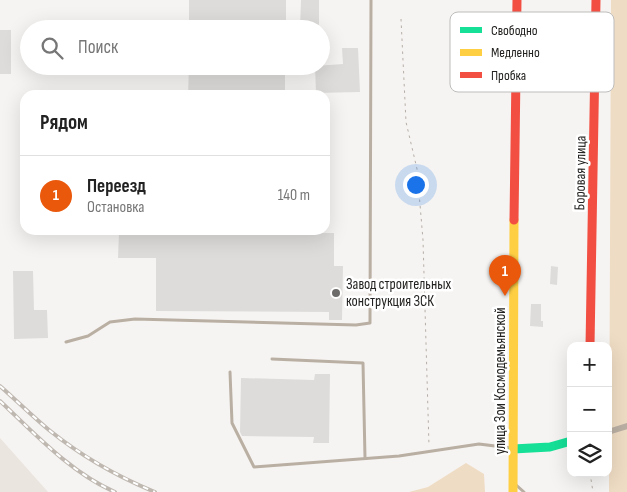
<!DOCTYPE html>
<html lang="ru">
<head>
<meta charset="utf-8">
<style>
	:root { --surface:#fff; --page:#f6f6f6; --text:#222; --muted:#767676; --line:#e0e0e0; --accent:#ea580c }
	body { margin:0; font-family:"Sofia Sans Condensed",sans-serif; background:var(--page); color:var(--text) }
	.controls { position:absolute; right:15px; bottom:15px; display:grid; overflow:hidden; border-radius:10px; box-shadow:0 5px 20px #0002 }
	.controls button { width:45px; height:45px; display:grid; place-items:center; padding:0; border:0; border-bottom:1px solid var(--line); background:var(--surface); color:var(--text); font:25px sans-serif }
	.you { position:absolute; left:415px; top:184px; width:18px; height:18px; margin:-12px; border:4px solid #fff; border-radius:50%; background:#1a73e8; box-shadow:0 0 0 8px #1a73e833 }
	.badge { display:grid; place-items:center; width:32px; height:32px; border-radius:50%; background:var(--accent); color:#fff; font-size:16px; font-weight:700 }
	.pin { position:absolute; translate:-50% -41px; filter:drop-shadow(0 1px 2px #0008) }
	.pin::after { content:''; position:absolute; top:26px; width:18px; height:15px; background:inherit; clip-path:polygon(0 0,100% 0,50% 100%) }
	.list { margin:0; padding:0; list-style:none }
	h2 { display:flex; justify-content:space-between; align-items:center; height:65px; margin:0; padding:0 20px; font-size:21px }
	h2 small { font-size:16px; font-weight:400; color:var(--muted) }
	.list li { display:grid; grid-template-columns:32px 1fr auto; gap:15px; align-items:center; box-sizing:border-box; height:80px; padding:0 20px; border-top:1px solid var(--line) }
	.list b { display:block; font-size:19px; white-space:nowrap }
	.list p { margin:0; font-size:16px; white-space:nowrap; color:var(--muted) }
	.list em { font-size:16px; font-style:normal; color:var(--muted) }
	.icon { flex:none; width:28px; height:28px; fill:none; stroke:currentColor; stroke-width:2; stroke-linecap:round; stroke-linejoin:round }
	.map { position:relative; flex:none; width:627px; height:492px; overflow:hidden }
	.search { position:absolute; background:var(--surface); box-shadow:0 5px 20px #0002; left:20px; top:20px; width:310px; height:55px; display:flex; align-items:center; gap:12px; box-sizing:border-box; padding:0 18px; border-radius:28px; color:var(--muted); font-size:19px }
	.panel { position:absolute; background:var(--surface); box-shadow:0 5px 20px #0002; left:20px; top:90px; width:310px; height:145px; border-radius:15px }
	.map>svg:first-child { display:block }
	.built { fill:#ebe5df }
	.green { fill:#efdcc4 }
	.building { fill:#dedcda }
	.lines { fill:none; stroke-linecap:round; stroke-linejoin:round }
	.path { stroke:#b5aea7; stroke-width:1; stroke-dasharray:2.5 4; stroke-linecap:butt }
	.lane { stroke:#baafa3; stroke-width:3 }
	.street { stroke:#baafa3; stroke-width:6 }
	.fast { stroke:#16e098; stroke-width:9 }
	.slow { stroke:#ffcf43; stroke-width:9 }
	.jam { stroke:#f24e42; stroke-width:9 }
	.rail-casing { stroke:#bfb8b1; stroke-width:4 }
	.rail { stroke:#fff; stroke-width:2; stroke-dasharray:5.5; stroke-linecap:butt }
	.poi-dot { fill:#6d6c6a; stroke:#fff; stroke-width:2 }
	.labels { text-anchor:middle; stroke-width:5; stroke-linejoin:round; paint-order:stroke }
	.street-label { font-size:15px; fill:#232220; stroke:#fff }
	.poi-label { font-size:15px; fill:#232220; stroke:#fff; text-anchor:start }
	.key { fill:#fff; stroke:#bdbdbc; stroke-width:1 }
	.key-label { font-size:14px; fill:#232220 }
</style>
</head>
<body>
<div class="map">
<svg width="627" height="492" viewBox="0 0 627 492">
	<rect width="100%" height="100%" fill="#f6f4f2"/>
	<path class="built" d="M0 438 48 492H0Z"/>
	<path class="green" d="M611 0H627V492H609Z
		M466 463 484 474 485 492H409L428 487Z"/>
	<path class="building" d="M189 0H286V29H189Z
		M301 0H319V29H300Z
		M0 30H11V74H0Z
		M342 48H358L360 92 316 93 315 66 343 64Z
		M189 66H285V95H188Z
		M119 232 334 233V266H343L342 320H329V312L156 311V258H118Z
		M551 266 558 267 557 285 550 284Z
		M13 271H33L34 310H47L48 338 14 339Z
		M531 304H541V321H543V327L530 326Z
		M315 374H330L329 443H313L314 437 242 436 240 432 241 378 314 380Z"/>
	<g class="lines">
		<path class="path" d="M401 19 406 122 417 169 423 240 429 446
			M590 473 593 492"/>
		<path class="lane" d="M66 342 88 336 110 322 135 319 356 325 370 323 371 0
			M272 359 363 363 365 458
			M230 372 232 423 254 467 399 456 479 444 511 448
			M515 484 524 492"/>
		<path class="street" d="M608 432 627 426"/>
		<path class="fast" d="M513 449 550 447 571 441"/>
		<path class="slow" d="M513 492 514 220"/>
		<path class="jam" d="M514 220 517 0
			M590 346 596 0"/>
		<g class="rail-casing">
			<path id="rail" d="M0 386C16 400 32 416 49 430 80 455 118 477 155 492
				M0 401C34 433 71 473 115 492"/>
		</g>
		<use href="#rail" class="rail"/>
	</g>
	<circle class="poi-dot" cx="336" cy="293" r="5"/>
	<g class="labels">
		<g class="street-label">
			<text transform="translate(580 173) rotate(-89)" y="5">Боровая улица</text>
			<text transform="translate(500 381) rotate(-90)" y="5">улица Зои Космодемьянской</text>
		</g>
		<g class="poi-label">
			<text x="346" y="289">Завод строительных<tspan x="346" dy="17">конструкция ЗСК</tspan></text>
		</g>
	</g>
	<rect x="450" y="12" width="164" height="80" rx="8" class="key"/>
	<rect x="460" y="27" width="22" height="6" fill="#16e098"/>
	<rect x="460" y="49" width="22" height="7" fill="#ffcf43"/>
	<rect x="460" y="72" width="22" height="6" fill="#f24e42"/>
	<g class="key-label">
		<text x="491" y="35">Свободно</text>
		<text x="491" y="57">Медленно</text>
		<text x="491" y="80">Пробка</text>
	</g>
</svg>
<div class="controls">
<button>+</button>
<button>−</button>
<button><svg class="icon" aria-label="layers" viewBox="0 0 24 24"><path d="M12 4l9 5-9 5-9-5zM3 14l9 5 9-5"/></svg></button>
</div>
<div class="you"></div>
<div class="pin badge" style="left:505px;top:296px">1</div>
<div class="search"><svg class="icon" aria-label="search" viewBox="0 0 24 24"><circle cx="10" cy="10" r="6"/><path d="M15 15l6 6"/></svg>Поиск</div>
<section class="panel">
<h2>Рядом<small></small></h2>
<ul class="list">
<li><span class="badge">1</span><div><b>Переезд</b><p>Остановка</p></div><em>140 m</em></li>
</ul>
</section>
</div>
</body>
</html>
